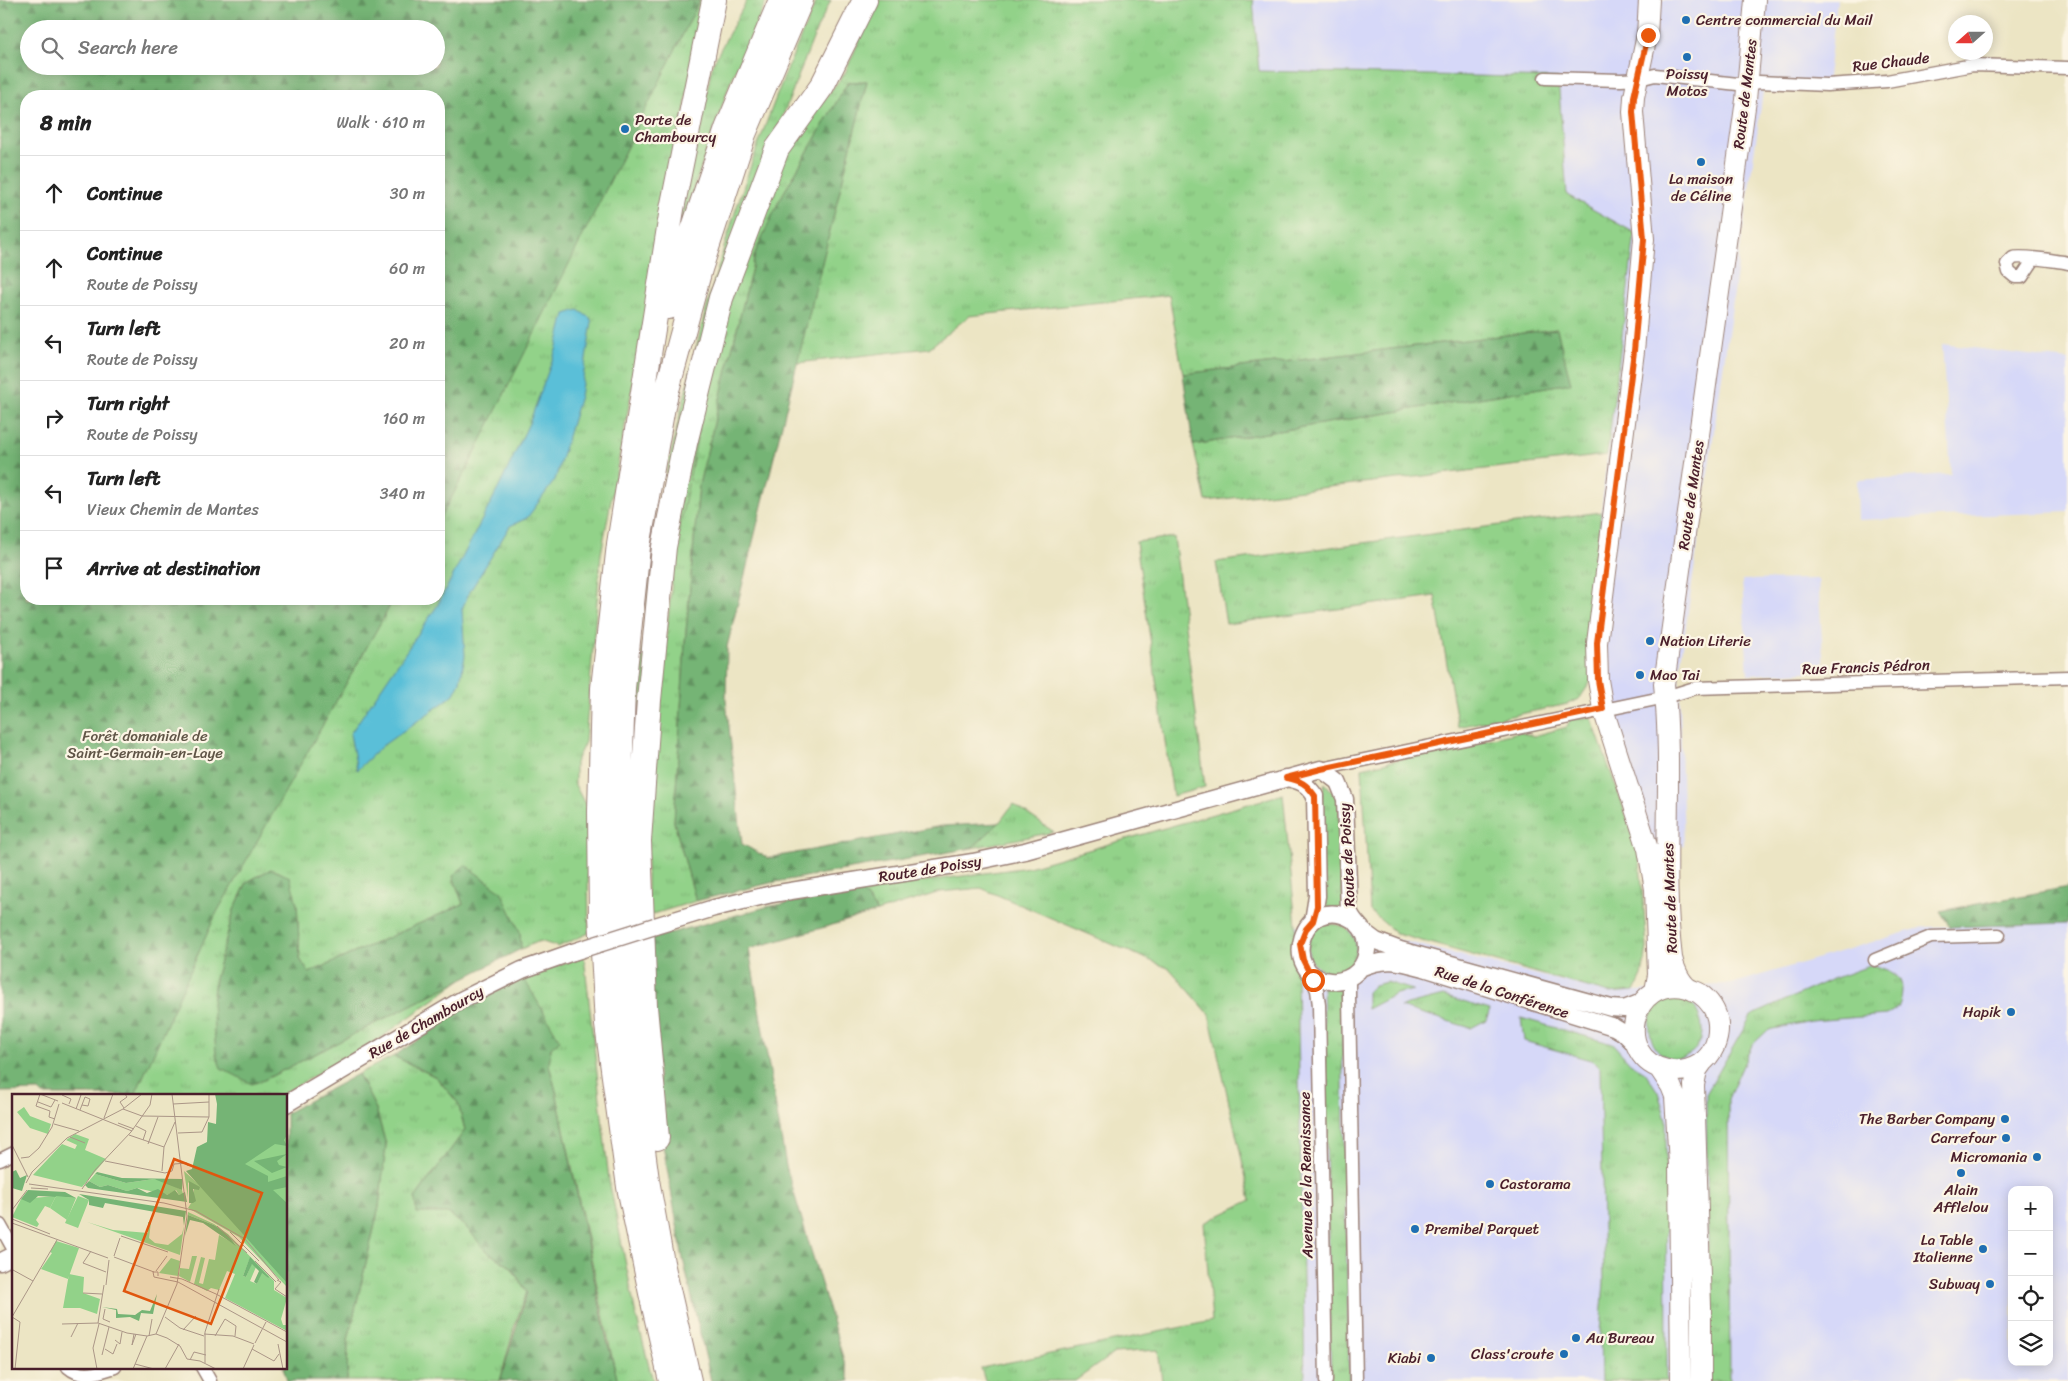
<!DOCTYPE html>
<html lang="en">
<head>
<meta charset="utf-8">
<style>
	:root { --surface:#fff; --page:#f6f6f6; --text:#222; --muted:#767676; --line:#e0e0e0 }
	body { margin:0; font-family:Sriracha,sans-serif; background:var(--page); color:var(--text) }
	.controls { position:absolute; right:15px; bottom:15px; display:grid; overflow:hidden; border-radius:10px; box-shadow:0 2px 12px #0003 }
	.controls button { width:45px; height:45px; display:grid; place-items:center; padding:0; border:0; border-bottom:1px solid var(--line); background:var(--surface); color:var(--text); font:25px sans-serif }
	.compass { position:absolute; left:1948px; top:15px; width:45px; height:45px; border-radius:50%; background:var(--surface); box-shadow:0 2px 12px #0003; rotate:249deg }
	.stop { position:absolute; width:15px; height:15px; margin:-11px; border:4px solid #ea580c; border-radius:50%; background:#fff }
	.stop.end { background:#ea580c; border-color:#fff; box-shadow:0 1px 5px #0008 }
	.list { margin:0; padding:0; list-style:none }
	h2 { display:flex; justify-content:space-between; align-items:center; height:65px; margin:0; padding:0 20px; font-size:21px }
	h2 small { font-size:16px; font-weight:400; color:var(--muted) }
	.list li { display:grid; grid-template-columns:32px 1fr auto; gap:15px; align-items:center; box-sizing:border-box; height:75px; padding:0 20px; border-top:1px solid var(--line) }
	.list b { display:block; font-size:19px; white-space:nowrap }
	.list p { margin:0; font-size:16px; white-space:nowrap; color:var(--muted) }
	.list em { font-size:16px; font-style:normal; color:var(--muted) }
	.icon { flex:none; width:28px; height:28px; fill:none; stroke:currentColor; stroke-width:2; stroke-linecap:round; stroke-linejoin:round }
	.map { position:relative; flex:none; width:2068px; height:1381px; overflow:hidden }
	.search { position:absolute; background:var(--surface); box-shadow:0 2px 12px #0003; left:20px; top:20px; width:425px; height:55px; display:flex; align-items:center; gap:12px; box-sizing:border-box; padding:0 18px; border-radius:28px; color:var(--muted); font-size:19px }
	.panel { position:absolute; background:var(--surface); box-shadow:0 2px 12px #0003; left:20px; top:90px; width:425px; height:515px; border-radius:20px }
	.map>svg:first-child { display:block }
	.built { fill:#d6d8f8; fill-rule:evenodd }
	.grass { fill:url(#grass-tufts); stroke:#6e785a }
	.forest { fill:url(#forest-firs); stroke:#606a50; fill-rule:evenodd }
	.water { fill:#5abfd8; stroke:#526f82 }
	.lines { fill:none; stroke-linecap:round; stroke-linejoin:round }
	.minor-casing { stroke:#9b8278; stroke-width:15 }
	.tertiary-casing { stroke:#9b8278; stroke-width:19 }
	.primary-casing { stroke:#9b8278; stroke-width:22 }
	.motorway-casing { stroke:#9b8278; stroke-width:26 }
	.minor { stroke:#fff; stroke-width:12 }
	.tertiary { stroke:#fff; stroke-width:16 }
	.primary { stroke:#fff; stroke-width:20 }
	.motorway { stroke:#fff; stroke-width:24 }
	.tertiary-bridge-casing { stroke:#9b8278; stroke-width:19; stroke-linecap:butt }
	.tertiary-bridge { stroke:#fff; stroke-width:16 }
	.route { stroke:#ea580c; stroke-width:6 }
	.poi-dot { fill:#1f6fb2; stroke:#fcf5e5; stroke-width:2 }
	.labels { text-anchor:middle; stroke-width:4.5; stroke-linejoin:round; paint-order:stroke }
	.poi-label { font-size:15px; fill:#4a1f2b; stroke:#fcf5e5; text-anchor:end }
	.street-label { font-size:15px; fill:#4a1f2b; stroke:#fcf5e5 }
	.park-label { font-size:15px; fill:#605547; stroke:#fcf5e5 }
	.inset-road { fill:none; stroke:#ab9687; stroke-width:1 }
	.view { fill:#e0560e; fill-opacity:0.15; stroke:#e0560e; stroke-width:2.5 }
	.inset-edge { fill:none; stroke:#4a1f2b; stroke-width:2.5 }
</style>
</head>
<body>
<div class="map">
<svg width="2068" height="1381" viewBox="0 0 2068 1381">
	<defs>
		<pattern id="grass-tufts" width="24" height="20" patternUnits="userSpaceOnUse" patternTransform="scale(1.25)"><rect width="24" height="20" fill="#92d289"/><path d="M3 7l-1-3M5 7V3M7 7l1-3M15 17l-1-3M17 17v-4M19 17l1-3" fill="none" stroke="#7fb476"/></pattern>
		<pattern id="forest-firs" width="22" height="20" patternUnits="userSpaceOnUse" patternTransform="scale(1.25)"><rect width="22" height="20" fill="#75b475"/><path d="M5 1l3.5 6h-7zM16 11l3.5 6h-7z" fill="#629260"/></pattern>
	</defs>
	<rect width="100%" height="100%" fill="#fcf5e5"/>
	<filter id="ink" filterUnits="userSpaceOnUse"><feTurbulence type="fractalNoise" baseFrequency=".02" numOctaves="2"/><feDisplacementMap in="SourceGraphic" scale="10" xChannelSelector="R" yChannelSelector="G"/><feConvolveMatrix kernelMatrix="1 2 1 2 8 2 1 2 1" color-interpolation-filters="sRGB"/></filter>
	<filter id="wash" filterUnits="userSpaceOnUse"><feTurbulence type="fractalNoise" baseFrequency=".0096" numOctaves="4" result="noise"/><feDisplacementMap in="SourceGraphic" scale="20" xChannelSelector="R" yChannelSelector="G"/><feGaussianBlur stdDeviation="1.12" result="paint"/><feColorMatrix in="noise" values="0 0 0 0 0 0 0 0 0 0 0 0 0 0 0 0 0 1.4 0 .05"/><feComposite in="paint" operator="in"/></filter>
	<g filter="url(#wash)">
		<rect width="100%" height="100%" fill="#ece5c4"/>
		<path class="built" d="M1253 0H1837L1827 85H1764L1679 674 1684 845 1644 850 1590 631 1605 474 1635 233 1567 195 1558 79 1259 71Z
			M1942 344 2068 360V512L1858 520 1857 480 1951 474Z
			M1818 579 1824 671 1748 675 1742 580Z
			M2068 923V1381H1305L1296 925 1369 932 1609 993 1731 984 1923 927ZM2012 1190H2049V1362H2012Z"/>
		<path class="grass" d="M676 0H705L601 554 585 742 575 763V785L587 808 589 933 558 947 540 941 521 949 520 932 453 877 463 904 309 973 300 959 297 904 271 869 247 882 234 910 215 979 212 1005 264 1080 462 979 382 1037 281 1095H134L271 780 365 599H439V458Z
			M747 0H767L730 83 672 252 713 63Z
			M817 0H831L816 31 737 233 634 762C640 679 645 596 658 514 665 475 675 436 684 398 715 262 759 128 817 0Z
			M877 0H1253L1259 71 1558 78 1567 195 1635 233 1607 455 1206 501 1193 445 1570 383 1557 329 1183 374 1169 295 969 316 929 348 797 363 867 81 848 82 779 201 756 251 699 485 685 643 674 822 696 901 647 916V832L680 499 742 253 786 148 845 73Z
			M1601 512 1590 631 1591 681 1580 698 1568 704 1458 727 1435 596 1226 624 1216 562Z
			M1174 537 1205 787 1173 796 1136 542Z
			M1591 717 1639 851 1647 948 1642 976 1635 991 1609 993 1397 934 1370 911 1362 768 1519 732 1534 736 1567 727 1570 719Z
			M1325 783 1339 800 1343 908H1322L1321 799Z
			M1283 794 1296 925 1305 1381H1162L1158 1350 1114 1353 1075 1381H985L981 1368 1212 1321 1204 1223 1251 1200 1209 1014 1170 969 981 888 940 892 877 912 861 890 1029 867Z
			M1013 804 1054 832 972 848 999 823Z
			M1308 948a24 24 0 1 1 48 0a24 24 0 1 1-48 0Z
			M584 956 609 1180 636 1315 653 1381H617L556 1091 549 1065 551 1048 523 977Z
			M1872 965C1899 973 1907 978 1899 1007L1886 1015 1811 1021 1768 1030 1752 1045 1728 1099 1730 1381H1710L1706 1094 1751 1016 1830 980Z
			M1323 981 1341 982 1349 1381H1331Z
			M1387 982 1413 990 1396 994 1367 1009V992L1374 985Z
			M1443 996 1490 1010 1486 1020 1471 1028 1400 1007Z
			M1677 997C1689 999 1695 1005 1699 1016 1716 1059 1656 1077 1650 1032 1649 1023 1650 1015 1655 1006L1666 1000Z
			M1521 1018 1613 1044 1630 1063 1645 1072 1658 1092 1666 1119 1667 1381H1601L1600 1332 1604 1282 1600 1068 1594 1061 1524 1041Z
			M394 1056 436 1077 458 1103 465 1130 415 1198 448 1213 468 1229 486 1251 511 1267 527 1292 515 1325 500 1381H347L348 1340 379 1207 386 1145 376 1109 358 1074Z"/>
		<path class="forest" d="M0 0H700L466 471 439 520V96H26V599H394L216 914 135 1095H43L39 1091 0 1092ZM29 29H436V66H29Z
			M867 81 727 647 726 700 742 844 768 858 942 826 999 823 972 848 770 883 696 901 674 822 685 643 699 485 756 251 779 201 848 82Z
			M1557 329 1571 383 1193 445 1183 374Z
			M465 865 501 891 520 932 521 949 264 1080 252 1084 221 1068 216 1054 212 1004 215 979 234 910 247 882 271 869 290 877 297 904 300 959 309 973 463 904 453 876Z
			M2068 887V923L1950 927 1940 911Z
			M861 890 877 912 749 949 786 1166 850 1381H711L683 1259 663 1145 649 939 766 907Z
			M523 977 560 1040 551 1048 549 1065 556 1091 607 1340 618 1381H500L527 1292 511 1267 486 1251 468 1229 448 1213H416L415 1198 465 1130 458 1103 436 1077 394 1056 463 1009Z
			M358 1074 376 1109 386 1145 379 1207 348 1340 347 1381H287L283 1367H286V1113Z"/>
		<path class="water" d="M578 310 590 318 592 322 580 396 555 480 527 518 510 526 469 593 462 609 465 656 460 682 454 694 443 703 382 746 357 770 350 734 437 606 501 483 530 421 556 350 565 314Z"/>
	</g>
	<g filter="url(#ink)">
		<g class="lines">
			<g class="minor-casing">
				<path id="minor" d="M1545 78 1621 80 1639 79 1655 75 1747 85 1759 82 1827 85 1887 81 1973 65 2068 68
					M2034 259 2022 277H2015L2009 272 2007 264C2008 263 2012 259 2013 258 2021 255 2055 261 2064 262L2068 263
					M1321 769 1666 697 1695 688 2068 677
					M1875 960 1931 937 1999 935
					M1308 970 1317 990 1319 1005 1326 1381
					M1351 976 1349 983V997L1356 1381
					M0 1160 14 1153
					M0 1225 14 1250
					M68 1367C83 1380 98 1372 115 1367
					M202 1367 210 1381"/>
			</g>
			<g class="tertiary-casing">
				<path id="tertiary" d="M1286 778C1300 780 1307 784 1315 796L1317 896 1313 921
					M655 926 714 908 772 894 973 862 1025 851 1321 769 1338 782 1345 799 1349 910C1351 918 1356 922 1361 928 1370 941 1369 959 1358 971 1351 978 1341 982 1330 981 1278 976 1301 890 1353 920
					M1364 932 1376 941 1400 950 1611 1008 1624 1009 1642 1002
					M1360 968C1385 957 1399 961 1424 968L1614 1027 1624 1033 1638 1047
					M286 1104 463 999 522 970 573 952
					M0 1262 14 1255"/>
			</g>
			<g class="primary-casing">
				<path id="primary" d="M1649 0 1647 35 1634 97 1633 112 1644 239 1634 351 1597 643 1598 680 1603 709 1648 849 1655 889 1658 975 1655 991
					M1688 988C1630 973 1612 1059 1667 1070 1679 1073 1690 1070 1700 1064 1713 1055 1719 1040 1718 1024 1717 1011 1709 1000 1699 993 1695 991 1691 990 1688 988 1680 982 1674 968 1672 958 1661 867 1674 775 1664 684L1746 100 1755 0
					M1659 1068 1671 1086 1675 1096 1679 1165 1681 1381
					M1701 1381V1306L1694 1085 1697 1070 1702 1063"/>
			</g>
			<g class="motorway-casing">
				<path id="motorway" d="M669 307 682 263 727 129 781 0
					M657 1138 645 1007 639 841 649 700 664 547 685 443 721 298 777 149 822 86 865 0
					M671 1381 651 1293 629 1187 607 1025 601 915 600 812 603 688 619 544 672 209 714 0
					M689 1381 662 1263 647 1180 626 1023 620 913 619 811 623 688 638 547 664 401 700 269 744 134 801 0"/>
			</g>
			<use href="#minor" class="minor"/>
			<use href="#tertiary" class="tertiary"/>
			<use href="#primary" class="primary"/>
			<use href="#motorway" class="motorway"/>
			<g class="tertiary-bridge-casing">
				<path id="tertiary-bridge" d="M573 952 655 926"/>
			</g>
			<use href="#tertiary-bridge" class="tertiary-bridge"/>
		</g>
	</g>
	<g class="lines" filter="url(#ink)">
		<path class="route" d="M1313 980 1303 960 1300 944 1306 929 1313 921 1317 906 1315 796C1307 784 1300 780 1286 778L1321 769 1603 709 1598 680 1597 643 1634 351 1644 239 1633 112 1634 97 1648 35"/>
	</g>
	<g class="poi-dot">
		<circle cx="1686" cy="20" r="5"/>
		<circle cx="1687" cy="57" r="5"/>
		<circle cx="625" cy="129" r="5"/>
		<circle cx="1701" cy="162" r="5"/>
		<circle cx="1650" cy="641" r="5"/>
		<circle cx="1640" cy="675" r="5"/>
		<circle cx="2011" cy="1012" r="5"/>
		<circle cx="2005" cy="1119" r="5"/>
		<circle cx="2006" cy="1138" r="5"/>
		<circle cx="2037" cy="1157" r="5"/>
		<circle cx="1961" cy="1173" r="5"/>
		<circle cx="1490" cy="1184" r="5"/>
		<circle cx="1415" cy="1229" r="5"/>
		<circle cx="1983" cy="1249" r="5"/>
		<circle cx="1990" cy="1284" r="5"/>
		<circle cx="1576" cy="1338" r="5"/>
		<circle cx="1564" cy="1354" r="5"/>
		<circle cx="1431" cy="1358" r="5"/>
	</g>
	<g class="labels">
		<g class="poi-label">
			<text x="1696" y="25" text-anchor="start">Centre commercial du Mail</text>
			<text x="1687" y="79" text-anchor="middle">Poissy<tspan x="1687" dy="17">Motos</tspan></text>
			<text x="635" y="125" text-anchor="start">Porte de<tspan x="635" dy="17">Chambourcy</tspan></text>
			<text x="1701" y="184" text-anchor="middle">La maison<tspan x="1701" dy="17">de Céline</tspan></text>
			<text x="1660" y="646" text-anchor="start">Nation Literie</text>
			<text x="1650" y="680" text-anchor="start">Mao Tai</text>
			<text x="2001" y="1017">Hapik</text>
			<text x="1995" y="1124">The Barber Company</text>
			<text x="1996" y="1143">Carrefour</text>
			<text x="2027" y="1162">Micromania</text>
			<text x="1500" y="1189" text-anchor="start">Castorama</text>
			<text x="1961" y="1195" text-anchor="middle">Alain<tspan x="1961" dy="17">Afflelou</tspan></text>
			<text x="1425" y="1234" text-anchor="start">Premibel Parquet</text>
			<text x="1973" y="1245">La Table<tspan x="1973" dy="17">Italienne</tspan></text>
			<text x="1980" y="1289">Subway</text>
			<text x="1586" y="1343" text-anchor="start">Au Bureau</text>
			<text x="1554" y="1359">Class'croute</text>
			<text x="1421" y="1363">Kiabi</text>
		</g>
		<g class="street-label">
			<text transform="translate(1891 62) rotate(-7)" y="5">Rue Chaude</text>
			<text transform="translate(1745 94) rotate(-83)" y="5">Route de Mantes</text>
			<text transform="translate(1691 495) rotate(-82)" y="5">Route de Mantes</text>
			<text transform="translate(1866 667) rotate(-2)" y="5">Rue Francis Pédron</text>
			<text transform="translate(1347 855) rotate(-93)" y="5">Route de Poissy</text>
			<text transform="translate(930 869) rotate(-9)" y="5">Route de Poissy</text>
			<text transform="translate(1670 898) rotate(-92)" y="5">Route de Mantes</text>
			<text transform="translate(1502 992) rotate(18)" y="5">Rue de la Conférence</text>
			<text transform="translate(426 1022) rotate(-30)" y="5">Rue de Chambourcy</text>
			<text transform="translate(1306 1175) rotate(-91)" y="5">Avenue de la Renaissance</text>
		</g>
		<g class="park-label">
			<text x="145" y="741">Forêt domaniale de<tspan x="145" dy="17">Saint-Germain-en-Laye</tspan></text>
		</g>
	</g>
	<g transform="translate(12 1094)">
		<rect width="275" height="275" fill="#ece5c4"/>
		<path d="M275 39V111L230 69ZM172 77 194 97 275 188V193L227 143 176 114 181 106 182 95 176 88V104ZM83 80 114 89 142 85 152 87 170 96 171 100 167 101 164 96 155 101 125 94 115 97 96 91 88 93 77 87ZM44 102 38 114 33 112 24 126 27 130 25 133 0 123 9 105ZM66 102 77 106 66 134 53 129ZM176 118 202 130 216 140 262 187V196L275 204 269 225 271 231H275V237L213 204 223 180 215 177 207 196 199 194 195 197 182 190 189 163 193 164 187 189 191 190 197 165 203 166 207 141 224 151 202 131 176 121ZM238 164 256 183V184L247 176 249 180 245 190 238 187 244 173 240 169 234 183 231 182ZM75 128 101 136 136 139V128H139L137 144 143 149 156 151 170 140 172 132 168 161ZM44 147 67 154 56 185 29 175 40 159 38 158ZM180 162H185L178 188 167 182 168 174 177 175ZM159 164 168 167 166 182 147 179Z" fill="#92d289" fill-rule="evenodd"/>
		<path d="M203 0H275V41L272 46 275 52 263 50 233 70 256 82V88L275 82V93L261 96 275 109V189L174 77 180 75 185 53 195 48 196 28 204 30 205 10ZM275 60 265 67 267 71 275 73 260 79 242 67ZM4 76 8 84 15 81 10 97 0 94V78ZM85 78 110 84 171 85 170 96 142 85 114 89 83 80ZM77 87 88 93 96 91 115 97 125 94 135 99 146 95 155 101 163 96 167 101 173 98 175 108 76 94 73 91ZM177 87 188 93 187 96 181 95 184 107 181 109H177ZM16 96 53 98 64 104 26 102 18 109 9 105ZM67 100 174 117 172 132 171 123 93 109 91 114 77 111V106ZM176 121 202 131 216 141 224 152 191 129 178 126 173 142ZM238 163 257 183 256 184 250 179 245 190 242 188 247 177 240 170 234 183 231 182ZM145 200 141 220 129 219 127 227 118 223 104 224V216L90 213 105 215 106 220 123 221 130 216 138 217Z" fill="#75b475"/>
		<path d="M44 102 64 104 55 126 38 114Z" fill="#92d289"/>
		<path d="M12 13 18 22 39 30 36 40 18 34 5 18ZM63 40 77 45 73 56 94 65 70 93 21 81 50 50 63 55 65 51 54 46ZM57 180 72 183 71 199 88 205 85 220 68 214H51Z" fill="#92d289"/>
		<path class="inset-road" d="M28 0 24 12 38 17 37 23 43 25M28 0 46 7M50 1 59 5 57 10M26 8 39 13 43 6M50 9 120 37M161 10 197 8M112 14 108 8 115 3 113 0M64 15 69 1 66 0M111 15 130 22 197 23M68 16 73 3 78 5 76 12 70 11M92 24 101 0M106 29 122 35M42 30 67 37M124 32 134 37 131 46M166 39 190 38 197 23V0M117 41 152 53M58 43 73 49M136 50 146 23M0 51 16 83M9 64 17 63 27 54 40 33 47 10M93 67 153 79 160 77 162 70 175 69 176 72M150 77 152 53 163 28M14 89 20 78 55 44 111 15 130 0M17 90 152 109 184 117 233 145 267 186M19 94 36 95M70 95 83 76 119 38 138 11 140 0M0 116 15 96M0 125 38 140M0 129 96 164M205 132 235 159M218 138 247 167M109 142 156 158M79 157 71 169 94 178M102 162 108 144M102 163 142 178M243 167 264 188M1 176 21 187M144 177 155 162M146 182V178H141L142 183 166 188 275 248M158 183 170 185 204 200 275 238M265 186 269 188 263 195 275 203M94 191 97 166M71 199 90 200M93 215 91 225 98 228M0 223 45 146M0 223 8 228 3 275M153 223 168 234 192 242M86 229 115 239 135 242 144 240 155 244 168 252 175 265 188 267 204 275M86 229 92 191M50 230 86 229M171 236 184 222M122 240 120 251 124 240M144 240 165 190 175 122 160 0M192 240 221 242 242 250M137 242 140 225M203 242 213 225 224 232 223 242M59 243 66 229M103 246 108 250 110 238M243 249 254 228M266 250 271 275M93 255 101 260 105 250M240 255 262 267 267 260M90 261 97 233M178 266 182 258 194 261M193 269V238L207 195M123 270 142 275M85 275 81 254 87 230M121 275 135 242M153 275 167 250M231 275 242 251"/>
		<path class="view" d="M162 65 250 99 199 230 112 197Z"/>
		<rect width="275" height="275" class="inset-edge"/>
	</g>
</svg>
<div class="controls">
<button>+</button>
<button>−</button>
<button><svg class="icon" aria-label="locate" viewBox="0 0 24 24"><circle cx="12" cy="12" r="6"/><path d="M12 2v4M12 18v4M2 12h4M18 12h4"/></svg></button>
<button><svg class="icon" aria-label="layers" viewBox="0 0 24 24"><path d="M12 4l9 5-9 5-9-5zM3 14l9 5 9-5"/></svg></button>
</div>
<svg class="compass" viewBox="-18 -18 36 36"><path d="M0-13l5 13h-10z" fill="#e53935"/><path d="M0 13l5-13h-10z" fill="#767676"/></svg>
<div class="stop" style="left:1313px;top:980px"></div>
<div class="stop end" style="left:1648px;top:35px"></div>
<div class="search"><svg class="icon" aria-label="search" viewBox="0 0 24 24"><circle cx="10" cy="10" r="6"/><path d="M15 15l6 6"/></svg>Search here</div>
<section class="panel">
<h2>8 min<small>Walk · 610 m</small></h2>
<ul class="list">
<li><svg class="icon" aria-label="ahead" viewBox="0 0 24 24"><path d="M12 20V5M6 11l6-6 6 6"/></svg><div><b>Continue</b></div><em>30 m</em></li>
<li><svg class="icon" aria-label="ahead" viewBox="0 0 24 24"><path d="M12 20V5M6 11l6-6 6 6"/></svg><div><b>Continue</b><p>Route de Poissy</p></div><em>60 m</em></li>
<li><svg class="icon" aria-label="left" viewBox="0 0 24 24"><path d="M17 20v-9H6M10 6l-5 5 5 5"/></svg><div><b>Turn left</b><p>Route de Poissy</p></div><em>20 m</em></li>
<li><svg class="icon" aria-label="right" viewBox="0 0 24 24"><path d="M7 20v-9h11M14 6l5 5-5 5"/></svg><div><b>Turn right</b><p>Route de Poissy</p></div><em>160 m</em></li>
<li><svg class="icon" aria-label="left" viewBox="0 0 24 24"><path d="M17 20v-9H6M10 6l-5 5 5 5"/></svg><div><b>Turn left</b><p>Vieux Chemin de Mantes</p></div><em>340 m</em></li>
<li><svg class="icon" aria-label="arrive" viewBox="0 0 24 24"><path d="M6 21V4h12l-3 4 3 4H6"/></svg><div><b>Arrive at destination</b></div></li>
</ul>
</section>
</div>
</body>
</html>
